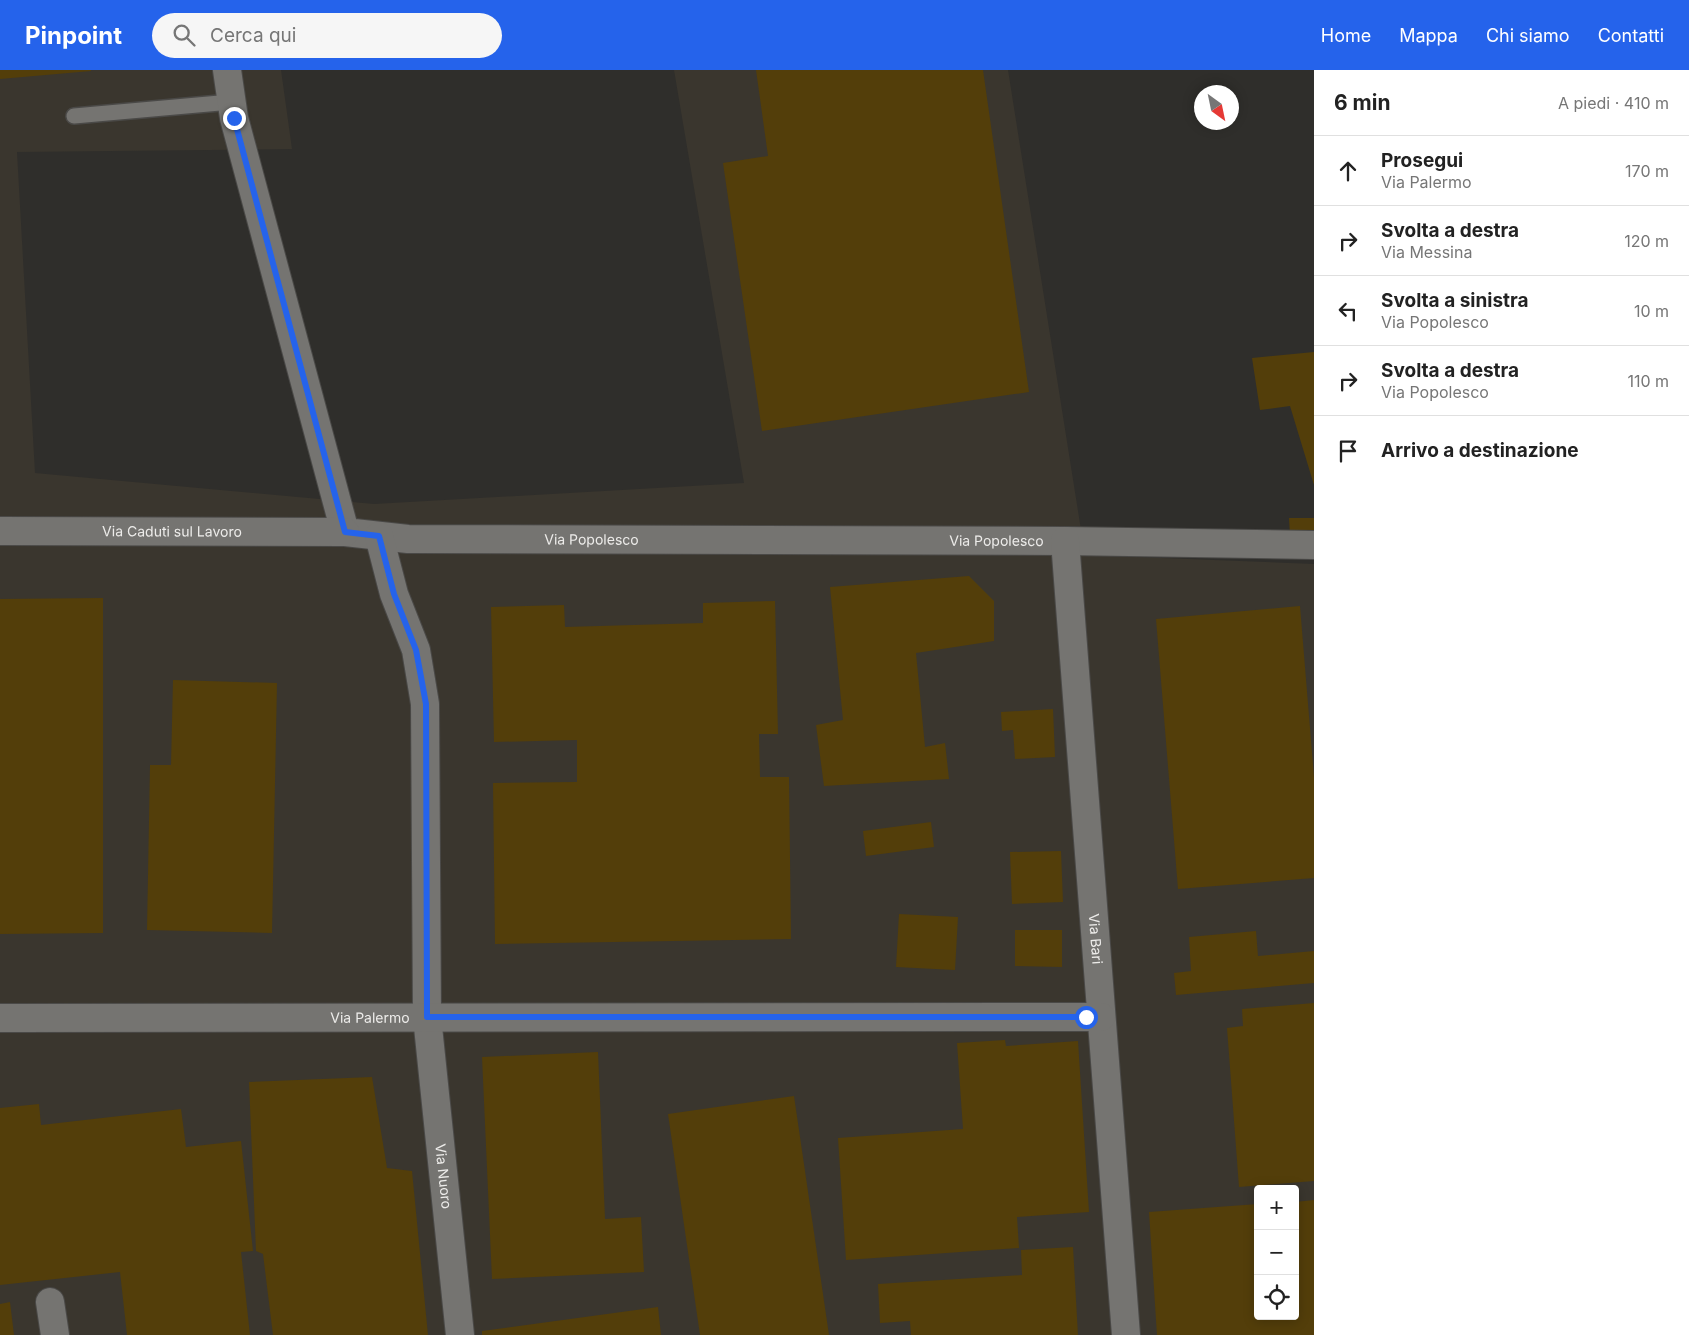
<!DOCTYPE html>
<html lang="it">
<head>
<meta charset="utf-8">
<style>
	:root { --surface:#fff; --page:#f6f6f6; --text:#222; --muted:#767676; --line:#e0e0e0; --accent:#2563eb }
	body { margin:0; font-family:Inter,sans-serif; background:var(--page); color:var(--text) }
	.controls { position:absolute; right:15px; bottom:15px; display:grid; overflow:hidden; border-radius:5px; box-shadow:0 2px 12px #0003 }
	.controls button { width:45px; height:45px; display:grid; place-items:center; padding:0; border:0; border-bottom:1px solid var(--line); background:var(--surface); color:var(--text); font:25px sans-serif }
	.compass { position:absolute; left:1194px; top:15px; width:45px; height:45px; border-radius:50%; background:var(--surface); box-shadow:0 2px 12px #0003; rotate:147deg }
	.stop { position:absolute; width:15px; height:15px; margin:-11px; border:4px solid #2563eb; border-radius:50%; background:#fff }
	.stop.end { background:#2563eb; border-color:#fff; box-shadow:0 1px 5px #0008 }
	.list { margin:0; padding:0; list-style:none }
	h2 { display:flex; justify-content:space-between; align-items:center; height:65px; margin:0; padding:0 20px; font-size:21px }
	h2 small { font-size:16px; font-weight:400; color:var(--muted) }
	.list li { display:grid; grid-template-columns:32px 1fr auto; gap:15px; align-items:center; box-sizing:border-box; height:70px; padding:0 20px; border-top:1px solid var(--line) }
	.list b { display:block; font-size:19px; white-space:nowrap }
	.list p { margin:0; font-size:16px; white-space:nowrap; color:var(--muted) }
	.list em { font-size:16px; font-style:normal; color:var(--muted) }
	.icon { flex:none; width:28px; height:28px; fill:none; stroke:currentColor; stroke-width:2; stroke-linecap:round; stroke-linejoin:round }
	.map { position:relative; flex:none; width:1314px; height:1265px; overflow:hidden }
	header { display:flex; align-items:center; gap:30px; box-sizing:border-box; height:70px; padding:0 25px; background:var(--accent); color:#fff }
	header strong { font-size:24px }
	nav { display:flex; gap:28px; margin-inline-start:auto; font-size:18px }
	.search { width:350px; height:45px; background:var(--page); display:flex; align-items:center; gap:12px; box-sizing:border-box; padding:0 18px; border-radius:28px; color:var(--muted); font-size:19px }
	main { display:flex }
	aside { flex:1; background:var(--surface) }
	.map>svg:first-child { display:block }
	.built { fill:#3a362e; fill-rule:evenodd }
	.building { fill:#533e0a }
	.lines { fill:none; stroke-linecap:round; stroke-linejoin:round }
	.lane-casing { stroke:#4a4947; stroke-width:18 }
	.street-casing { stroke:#4a4947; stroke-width:30 }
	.lane { stroke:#757471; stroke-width:15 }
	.street { stroke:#757471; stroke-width:28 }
	.route { stroke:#2563eb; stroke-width:6 }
	.labels { text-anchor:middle; stroke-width:4; stroke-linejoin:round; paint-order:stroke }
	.street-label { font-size:14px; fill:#edecea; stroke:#2f2e2b }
</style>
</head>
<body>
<header>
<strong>Pinpoint</strong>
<div class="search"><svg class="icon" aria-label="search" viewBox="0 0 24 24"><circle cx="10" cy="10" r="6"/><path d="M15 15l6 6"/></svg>Cerca qui</div>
<nav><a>Home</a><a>Mappa</a><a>Chi siamo</a><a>Contatti</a></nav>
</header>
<main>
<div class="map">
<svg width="1314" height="1265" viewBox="0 0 1314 1265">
	<rect width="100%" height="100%" fill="#2f2e2b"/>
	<path class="built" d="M0 0H281L292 79 17 82 35 403 374 434 744 413 674 0H1008L1085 485 1314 494V1265H0ZM1258 1119H1295V1246H1258Z"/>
	<path class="building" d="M0 0H91V1L0 9Z
		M756 0H983L1029 322 762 361 723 93 768 86Z
		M1314 282V415L1290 336 1260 340 1252 288Z
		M1289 448H1314V466L1290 465Z
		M969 506 994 531V571L916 583 925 677 945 673 949 709 824 716 816 655 843 650 830 517Z
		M103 528V863L0 864V529Z
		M775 531 778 664H759L760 707H789L791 869 495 874 493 713 577 712V670L494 672 491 537 564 535 565 557 703 553V533Z
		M1300 536 1314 707V808L1178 819 1156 549Z
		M173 610 277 613 272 863 147 860 150 695H171Z
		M1053 639 1055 687 1015 689 1013 660 1002 661 1001 642Z
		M931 752 934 777 866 786 863 761Z
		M1061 781 1063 832 1012 834 1010 782Z
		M899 844 958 847 955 900 896 897Z
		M1015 860H1062V897L1015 896Z
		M1256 861 1258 886 1314 881V913L1176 925 1174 903 1191 901 1189 867Z
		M1314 933V1111L1239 1117 1227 958 1243 956 1242 939Z
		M1005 970 1006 976 1078 971 1089 1142 1017 1147 1019 1178 846 1190 838 1068 963 1059 957 973Z
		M598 982 605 1149 641 1147 644 1202 492 1209 482 987Z
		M372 1007 387 1098 412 1101 428 1265H273L263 1184 256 1181 249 1012Z
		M794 1026 829 1265H700L668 1044Z
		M39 1034 41 1055 181 1039 186 1077 241 1071 253 1181 241 1182 250 1265H127L120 1202 0 1215V1038Z
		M1314 1130V1265H1157L1149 1142 1258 1134V1246H1295V1132Z
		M1073 1177 1078 1265H911L910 1251 880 1253 878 1214 1022 1205 1021 1180Z
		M10 1232 14 1265H0V1234Z
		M658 1237 661 1265H482V1261Z"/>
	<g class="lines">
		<g class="lane-casing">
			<path id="lane" d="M74 46 231 32"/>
		</g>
		<g class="street-casing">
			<g id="street">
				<path id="s1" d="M227 0 234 48 345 462 408 469 1065 471 1314 475"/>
				<path id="s2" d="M0 461 345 462"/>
				<path id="s3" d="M379 466 394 524 416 580 425 634 427 947 460 1265"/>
				<path id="s4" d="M1065 471 1126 1265"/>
				<path id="s5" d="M0 948 1101 947"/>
				<path d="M50 1232 55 1265"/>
			</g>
		</g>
		<use href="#lane" class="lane"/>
		<use href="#street" class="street"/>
	</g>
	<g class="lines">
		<path class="route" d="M234 48 345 462 379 466 394 524 416 580 426 634 427 947H1086"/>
	</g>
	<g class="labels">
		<g class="street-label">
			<text dy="5" stroke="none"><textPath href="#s2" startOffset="172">Via Caduti sul Lavoro</textPath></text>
			<text dy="5" stroke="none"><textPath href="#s1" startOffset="724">Via Popolesco</textPath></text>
			<text dy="5" stroke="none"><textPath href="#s1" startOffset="1129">Via Popolesco</textPath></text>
			<text dy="5" stroke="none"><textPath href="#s4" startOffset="399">Via Bari</textPath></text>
			<text dy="5" stroke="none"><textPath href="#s5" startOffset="370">Via Palermo</textPath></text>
			<text dy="5" stroke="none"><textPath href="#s3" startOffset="648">Via Nuoro</textPath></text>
		</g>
	</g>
</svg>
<div class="controls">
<button>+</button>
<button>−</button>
<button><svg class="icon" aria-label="locate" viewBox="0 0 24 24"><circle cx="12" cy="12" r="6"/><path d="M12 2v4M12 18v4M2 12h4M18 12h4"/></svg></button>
</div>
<svg class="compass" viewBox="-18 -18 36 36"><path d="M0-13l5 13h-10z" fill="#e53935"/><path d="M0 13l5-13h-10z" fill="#767676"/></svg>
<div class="stop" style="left:1086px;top:947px"></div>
<div class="stop end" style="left:234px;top:48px"></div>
</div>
<aside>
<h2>6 min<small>A piedi · 410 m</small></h2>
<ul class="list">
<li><svg class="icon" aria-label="ahead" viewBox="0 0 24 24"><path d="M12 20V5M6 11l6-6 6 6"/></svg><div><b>Prosegui</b><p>Via Palermo</p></div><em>170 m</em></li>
<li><svg class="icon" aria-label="right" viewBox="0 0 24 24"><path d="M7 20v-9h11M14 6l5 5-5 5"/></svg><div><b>Svolta a destra</b><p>Via Messina</p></div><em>120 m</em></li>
<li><svg class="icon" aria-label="left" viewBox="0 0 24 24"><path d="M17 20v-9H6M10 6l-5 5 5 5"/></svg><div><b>Svolta a sinistra</b><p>Via Popolesco</p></div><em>10 m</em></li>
<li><svg class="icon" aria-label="right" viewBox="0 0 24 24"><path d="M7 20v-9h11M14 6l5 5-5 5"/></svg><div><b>Svolta a destra</b><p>Via Popolesco</p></div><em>110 m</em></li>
<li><svg class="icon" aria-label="arrive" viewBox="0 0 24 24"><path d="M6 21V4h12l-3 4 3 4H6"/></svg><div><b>Arrivo a destinazione</b></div></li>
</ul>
</aside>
</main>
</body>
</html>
